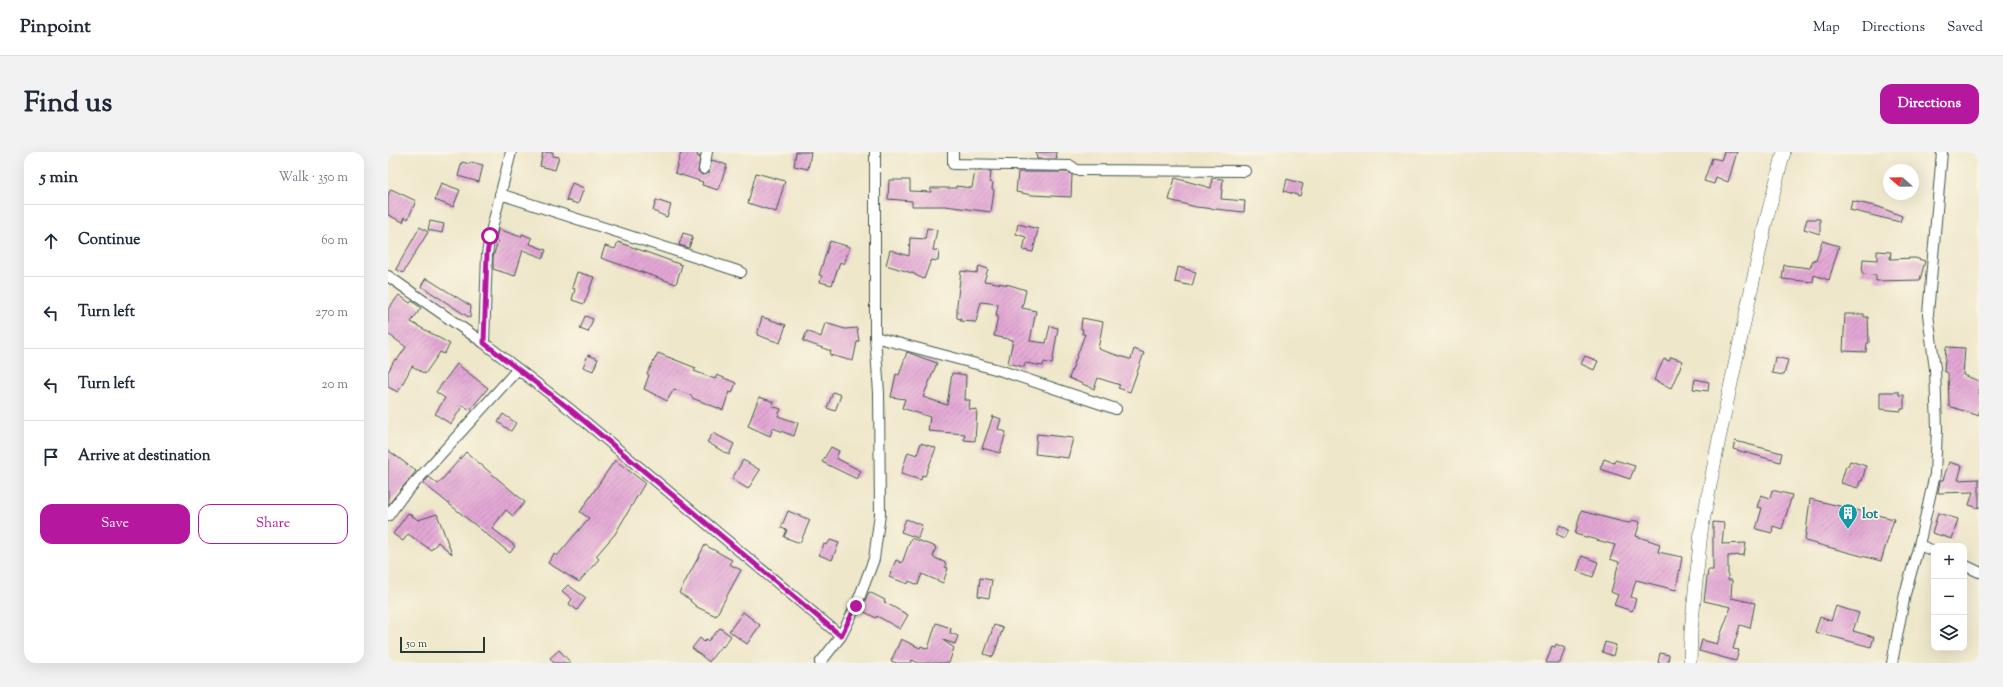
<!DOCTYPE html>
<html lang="en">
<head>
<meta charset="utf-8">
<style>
	:root { --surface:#fff; --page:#f2f2f3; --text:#1f2937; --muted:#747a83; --line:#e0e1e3; --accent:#b5179e }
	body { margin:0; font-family:"Sorts Mill Goudy",serif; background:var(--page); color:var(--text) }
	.controls { position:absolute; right:12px; bottom:12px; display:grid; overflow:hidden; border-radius:8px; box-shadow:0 4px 16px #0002 }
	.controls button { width:36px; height:36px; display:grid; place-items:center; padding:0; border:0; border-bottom:1px solid var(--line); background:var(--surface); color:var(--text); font:20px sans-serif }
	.compass { position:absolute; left:1495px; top:12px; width:36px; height:36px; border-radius:50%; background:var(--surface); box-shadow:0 4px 16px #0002; rotate:290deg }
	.scale { position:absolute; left:12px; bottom:10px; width:85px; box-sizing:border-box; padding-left:4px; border:2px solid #1f3d34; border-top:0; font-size:11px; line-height:14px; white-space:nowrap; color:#1f3d34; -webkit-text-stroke:3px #fcf5e5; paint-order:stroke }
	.stop { position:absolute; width:12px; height:12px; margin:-9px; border:3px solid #b5179e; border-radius:50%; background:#fff }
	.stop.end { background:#b5179e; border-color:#fff; box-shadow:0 1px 4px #0008 }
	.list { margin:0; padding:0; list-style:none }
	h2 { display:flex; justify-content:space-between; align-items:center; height:52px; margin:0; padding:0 16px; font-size:17px }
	h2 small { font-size:13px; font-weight:400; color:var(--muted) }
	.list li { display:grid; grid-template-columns:26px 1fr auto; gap:12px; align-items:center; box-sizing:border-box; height:72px; padding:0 16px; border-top:1px solid var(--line) }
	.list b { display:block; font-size:15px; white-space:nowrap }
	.list em { font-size:13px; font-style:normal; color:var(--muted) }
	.actions { display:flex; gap:8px; padding:12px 16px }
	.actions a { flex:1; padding:9px 0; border:1px solid var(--accent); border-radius:12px; text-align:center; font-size:14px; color:var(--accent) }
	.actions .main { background:var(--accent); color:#fff }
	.icon { flex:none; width:22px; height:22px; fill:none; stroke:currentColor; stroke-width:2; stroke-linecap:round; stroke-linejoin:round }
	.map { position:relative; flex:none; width:1591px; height:511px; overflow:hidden; border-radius:12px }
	header { display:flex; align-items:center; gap:24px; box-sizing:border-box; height:56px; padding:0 20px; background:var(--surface); border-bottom:1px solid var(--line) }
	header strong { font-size:19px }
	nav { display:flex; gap:22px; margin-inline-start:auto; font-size:14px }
	.intro { display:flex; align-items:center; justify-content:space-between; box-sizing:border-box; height:96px; padding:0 24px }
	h1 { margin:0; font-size:28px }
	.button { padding:10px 18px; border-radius:12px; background:var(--accent); color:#fff; font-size:14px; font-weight:700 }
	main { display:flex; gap:24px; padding:0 24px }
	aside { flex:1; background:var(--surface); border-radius:12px; box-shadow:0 4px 16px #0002 }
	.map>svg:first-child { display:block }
	.building { fill:url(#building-hatch) }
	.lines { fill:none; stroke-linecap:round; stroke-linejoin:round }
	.minor-casing { stroke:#3e564a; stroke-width:12 }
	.tertiary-casing { stroke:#3e564a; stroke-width:14 }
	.minor { stroke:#fff; stroke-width:10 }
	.tertiary { stroke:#fff; stroke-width:13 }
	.route { stroke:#b5179e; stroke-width:5 }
	.labels { text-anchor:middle; stroke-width:3.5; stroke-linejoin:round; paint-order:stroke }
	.culture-label { font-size:14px; font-weight:bold; fill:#0d838f; stroke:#fcf5e5; text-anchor:start }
</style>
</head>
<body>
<header>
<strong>Pinpoint</strong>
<nav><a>Map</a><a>Directions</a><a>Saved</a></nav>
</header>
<div class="intro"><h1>Find us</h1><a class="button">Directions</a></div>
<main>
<aside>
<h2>5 min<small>Walk · 350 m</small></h2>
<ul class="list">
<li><svg class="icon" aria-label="ahead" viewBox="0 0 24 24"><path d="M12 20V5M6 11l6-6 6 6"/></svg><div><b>Continue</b></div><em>60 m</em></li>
<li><svg class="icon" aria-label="left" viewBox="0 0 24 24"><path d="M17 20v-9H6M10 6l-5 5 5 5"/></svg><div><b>Turn left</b></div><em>270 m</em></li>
<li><svg class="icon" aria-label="left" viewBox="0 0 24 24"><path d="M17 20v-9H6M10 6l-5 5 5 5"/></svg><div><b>Turn left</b></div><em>20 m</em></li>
<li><svg class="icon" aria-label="arrive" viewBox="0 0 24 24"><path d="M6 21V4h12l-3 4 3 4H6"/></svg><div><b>Arrive at destination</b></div></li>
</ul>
<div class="actions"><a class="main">Save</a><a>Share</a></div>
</aside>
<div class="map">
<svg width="1591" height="511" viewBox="0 0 1591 511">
	<defs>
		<pattern id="building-hatch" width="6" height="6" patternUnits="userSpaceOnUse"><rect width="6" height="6" fill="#e3a7d5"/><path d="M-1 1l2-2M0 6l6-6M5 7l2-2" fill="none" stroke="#b789ae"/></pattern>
	</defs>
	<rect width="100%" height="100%" fill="#fcf5e5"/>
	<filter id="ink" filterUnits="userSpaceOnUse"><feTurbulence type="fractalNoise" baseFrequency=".025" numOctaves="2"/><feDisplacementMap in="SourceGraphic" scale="8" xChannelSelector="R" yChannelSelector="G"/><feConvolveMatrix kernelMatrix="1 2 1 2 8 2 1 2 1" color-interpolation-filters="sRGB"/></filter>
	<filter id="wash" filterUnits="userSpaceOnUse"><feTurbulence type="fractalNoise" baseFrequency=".012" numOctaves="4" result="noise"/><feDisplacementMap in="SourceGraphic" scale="16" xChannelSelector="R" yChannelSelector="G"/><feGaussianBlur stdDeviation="0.9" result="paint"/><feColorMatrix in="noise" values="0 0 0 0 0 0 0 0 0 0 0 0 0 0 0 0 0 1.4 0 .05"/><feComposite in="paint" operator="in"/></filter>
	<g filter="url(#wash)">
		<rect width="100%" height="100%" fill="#eee7ca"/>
		<g id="blocks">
			<path class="building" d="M155 0H165V4L171 5 167 18 152 14Z
				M293 0H310L309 4 312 5 310 19 314 23 321 21 324 8 339 13 330 38 314 33 315 30 287 21Z
				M408 0H423L420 17 406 14Z
				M648 0H668L669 7H649Z
				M1336 0H1349L1340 30 1328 25 1326 32 1316 29 1324 6 1333 8Z
				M74 10 82 12 83 10 95 13 91 30 70 24Z
				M587 19H603L602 30 605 31 604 37 606 38 603 60 557 54H524V49L500 47 501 28H522V39L543 40V36H568V34L584 36Z
				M630 20H681L684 23 683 45 644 43 628 40Z
				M368 21 397 29 388 60 360 51Z
				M787 26 823 36 824 26 835 27 833 47 857 49 856 60 808 55 781 48Z
				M899 27 915 32 912 44 896 39Z
				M53 31 72 38 65 55 47 48Z
				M184 31 196 36 190 52 178 48Z
				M3 37 28 49 20 67 17 65 15 70 0 63V43Z
				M268 48 283 53 279 65 265 59Z
				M1464 49 1491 55 1514 64 1512 70 1462 58Z
				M1419 67H1432V82L1416 77Z
				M42 69 56 72 54 81 40 78Z
				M630 72 650 77 645 100 635 98 638 85 628 82Z
				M32 75 40 80 15 121 8 117Z
				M539 76 549 78 545 98 551 99 550 109 543 108 536 127 527 123V122L498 113 502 98 521 104 522 86 537 87Z
				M110 77 133 85 134 82 144 86 142 92 158 98 155 106 135 98 127 124 105 117V105L110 89 108 88Z
				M295 81 305 84 301 96 291 93Z
				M442 89 462 95 456 112 452 110 444 133 432 130 434 124 431 123Z
				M1434 89 1451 94 1441 128 1426 123 1425 130 1394 127 1396 113 1422 116 1425 108 1428 109Z
				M230 90 294 113 288 132 213 106 217 94 227 97Z
				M1489 99 1503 100 1502 107 1527 106 1537 109 1532 128 1488 129V123L1474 122 1475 107 1489 108Z
				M591 114 600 117 596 129 622 133 638 138 634 156 648 159 642 189 658 191 662 174 670 176 664 212 656 210 655 214 637 211 636 215 620 211 625 188 606 184 610 164H608L610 152 593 150 588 170 572 169 573 167 569 166V152L573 119 589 121Z
				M790 115 808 120 804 134 787 130Z
				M189 120 206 125 196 152 184 148 187 137 184 136Z
				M38 126 83 154 82 166 33 134Z
				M11 143 22 151 24 149 33 156 23 170 62 192 56 202 52 200 37 222 24 214 10 240 0 235V220L7 207 9 208 18 195 0 182V157Z
				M1457 162H1476V165H1480L1481 191H1479L1478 200 1455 199Z
				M197 164 205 167 200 180 192 177Z
				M374 165 398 173 392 191 369 183Z
				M694 166 715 170 710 197 741 207H743L746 197 756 201 742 240 730 236 732 233 710 226 706 237 681 226 697 182H694L695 177H693Z
				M437 171 457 177 469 176 471 189 469 190 465 209 442 203 443 199 415 189 419 179 433 185Z
				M1558 195 1577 196 1575 223 1591 229V264L1561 254 1560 221 1556 219Z
				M519 200 549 211 535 245 559 253 564 221 578 223 577 248H582L581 257 589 258 587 289 576 288 577 282 540 279 542 265 514 256 517 247 503 245 508 222 511 223Z
				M270 201 308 216 306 219 327 227 329 223 348 231 344 241 341 240 335 258 304 246V244L286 237 279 249 256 237 261 223 259 222Z
				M200 203 210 207 205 219 195 215Z
				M1197 204 1210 209 1206 218 1193 212Z
				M1283 205 1295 209 1283 236 1266 228 1276 207 1281 209Z
				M1387 205 1400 208 1396 223 1384 221Z
				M69 212 100 236 82 258 75 253 63 272 47 262 57 246 48 240Z
				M1307 227 1321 230 1320 239 1305 237Z
				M445 240 453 243 447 259 439 256Z
				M1492 240H1511V243H1516V257H1513V259L1492 257Z
				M371 245 386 250 384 254 393 257 390 264 410 271 406 284 385 276 382 284 360 274Z
				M115 262 128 271 123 279 110 270Z
				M605 264 613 267 610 277 618 280 612 301 594 296Z
				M325 281 346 292 341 303 319 290Z
				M649 282 685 286 680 306 647 302Z
				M1347 289 1394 301 1392 310 1345 297Z
				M533 291 548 296 537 324 534 323 533 328 513 322 520 300 529 303Z
				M443 295 451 299 448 306 473 319 469 327 434 310Z
				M0 298 28 319 0 353Z
				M78 300 137 350 125 364 118 358 104 376 127 394 122 401 35 331 41 325 50 332Z
				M1216 307 1226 311 1227 308 1247 314 1242 327 1212 317Z
				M227 308 257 331 227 382 208 404 211 407 191 430 160 411 166 402 169 404 201 366 192 360Z
				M355 308 372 318 360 337 344 327Z
				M1462 309 1478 314 1474 329H1472L1470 336 1453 331 1458 314H1460Z
				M1561 310 1574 314 1570 328 1591 327V356L1581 353 1585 340 1550 341 1552 328H1555Z
				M1384 338 1404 343 1394 377 1385 374 1384 381 1368 377 1374 356 1369 355 1373 343 1382 346Z
				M1422 347 1506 367 1493 409 1417 389Z
				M400 359 422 368 412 391 396 385 399 378 393 376Z
				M1193 359 1235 370 1243 371 1244 368 1252 370 1248 384 1272 392 1270 400 1294 405 1288 438 1248 428 1243 445 1248 447 1244 459 1226 453 1230 443 1223 440 1231 410 1222 407 1227 393 1187 382Z
				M20 361 30 368 49 362 64 402 50 390 43 398 20 382 15 389 5 382Z
				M1550 361 1570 367 1564 387 1544 381Z
				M518 367 534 373 530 386 513 380Z
				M1325 370 1336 371 1334 392 1358 391 1356 403 1340 404V428H1344L1343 446 1367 451 1362 476 1352 473 1345 497 1351 498 1348 509 1311 499 1314 488 1329 492 1343 455 1316 449 1320 418H1325Z
				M1172 373 1181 378 1177 386 1168 382Z
				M523 386 548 395 545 405 558 411 557 415 560 416 555 431 534 422 530 433 521 429 520 432 501 425 508 408 514 411Z
				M442 388 451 391 444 408 431 403 436 392 439 393Z
				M317 393 344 408 341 412 353 418 328 464 309 455 302 449 303 448 291 441Z
				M1194 404 1210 410 1205 425 1189 419Z
				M592 426 604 428 601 446 590 444Z
				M180 433 198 446 189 458 181 452 184 447 174 439Z
				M481 440 497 448 496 450 520 463 512 477 489 464 488 466 473 458Z
				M1448 454 1471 461 1465 479 1486 485 1483 495 1427 480 1432 465 1443 469Z
				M355 460 372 473 359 492 341 479Z
				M548 471 563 476 562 481 570 484 567 492 555 488 566 496 561 511H531L524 508 523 511H509L503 509 513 487 532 496 533 494 540 497Z
				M606 473 615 476 605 505 596 502Z
				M332 476 343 484 335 495 333 494 321 510 304 496 312 486 316 490 318 488 320 489Z
				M1217 490 1228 493 1225 504 1214 500Z
				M1168 492 1177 496 1172 511H1158L1164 494 1167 495Z
				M171 498 183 511H166L162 506Z
				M1272 501 1281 503 1280 511H1270Z"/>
		</g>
	</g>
	<g filter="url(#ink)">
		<use href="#blocks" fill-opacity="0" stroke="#3e564a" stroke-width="1"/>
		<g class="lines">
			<g class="minor-casing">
				<path id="minor" d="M565 0V12L683 14 688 18 857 19
					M316 17 319 0
					M112 42 353 120
					M0 124 96 191 183 258 453 484
					M487 185 611 218 728 257
					M96 191 99 102 102 84 123 0
					M0 364 13 346 130 217
					M1531 393 1546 399
					M1576 413 1591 420
					M432 511 453 484 468 454 486 407 492 362 491 241 487 185V0
					M1504 511 1517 442 1531 393 1547 322 1549 277 1547 217 1540 162 1554 0"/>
			</g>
			<g class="tertiary-casing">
				<path id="tertiary" d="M1302 511 1303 479 1313 380 1331 287 1378 69 1396 0"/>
			</g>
			<use href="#minor" class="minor"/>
			<use href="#tertiary" class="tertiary"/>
		</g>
	</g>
	<g class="lines" filter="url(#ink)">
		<path class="route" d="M102 84 99 102 96 191 183 258 453 484 468 454"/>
	</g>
	<defs>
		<g id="building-pin" transform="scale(1)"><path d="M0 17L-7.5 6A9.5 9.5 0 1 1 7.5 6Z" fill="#0f9aa8" stroke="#fcf5e5"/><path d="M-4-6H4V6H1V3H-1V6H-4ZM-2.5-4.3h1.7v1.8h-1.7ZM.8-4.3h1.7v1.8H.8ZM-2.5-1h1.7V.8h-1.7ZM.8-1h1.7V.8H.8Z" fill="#fff"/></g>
	</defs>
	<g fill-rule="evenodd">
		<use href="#building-pin" x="1460" y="361"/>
	</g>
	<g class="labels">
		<g class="culture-label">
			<text x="1474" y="366">lot</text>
		</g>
	</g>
</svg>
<div class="controls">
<button>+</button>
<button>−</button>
<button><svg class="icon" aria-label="layers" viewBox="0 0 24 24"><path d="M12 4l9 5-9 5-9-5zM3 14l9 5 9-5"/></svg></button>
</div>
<svg class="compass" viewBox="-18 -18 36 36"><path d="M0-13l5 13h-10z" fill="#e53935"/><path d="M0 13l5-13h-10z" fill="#747a83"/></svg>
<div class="scale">50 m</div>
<div class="stop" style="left:102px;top:84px"></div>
<div class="stop end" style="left:468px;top:454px"></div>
</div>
</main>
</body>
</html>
